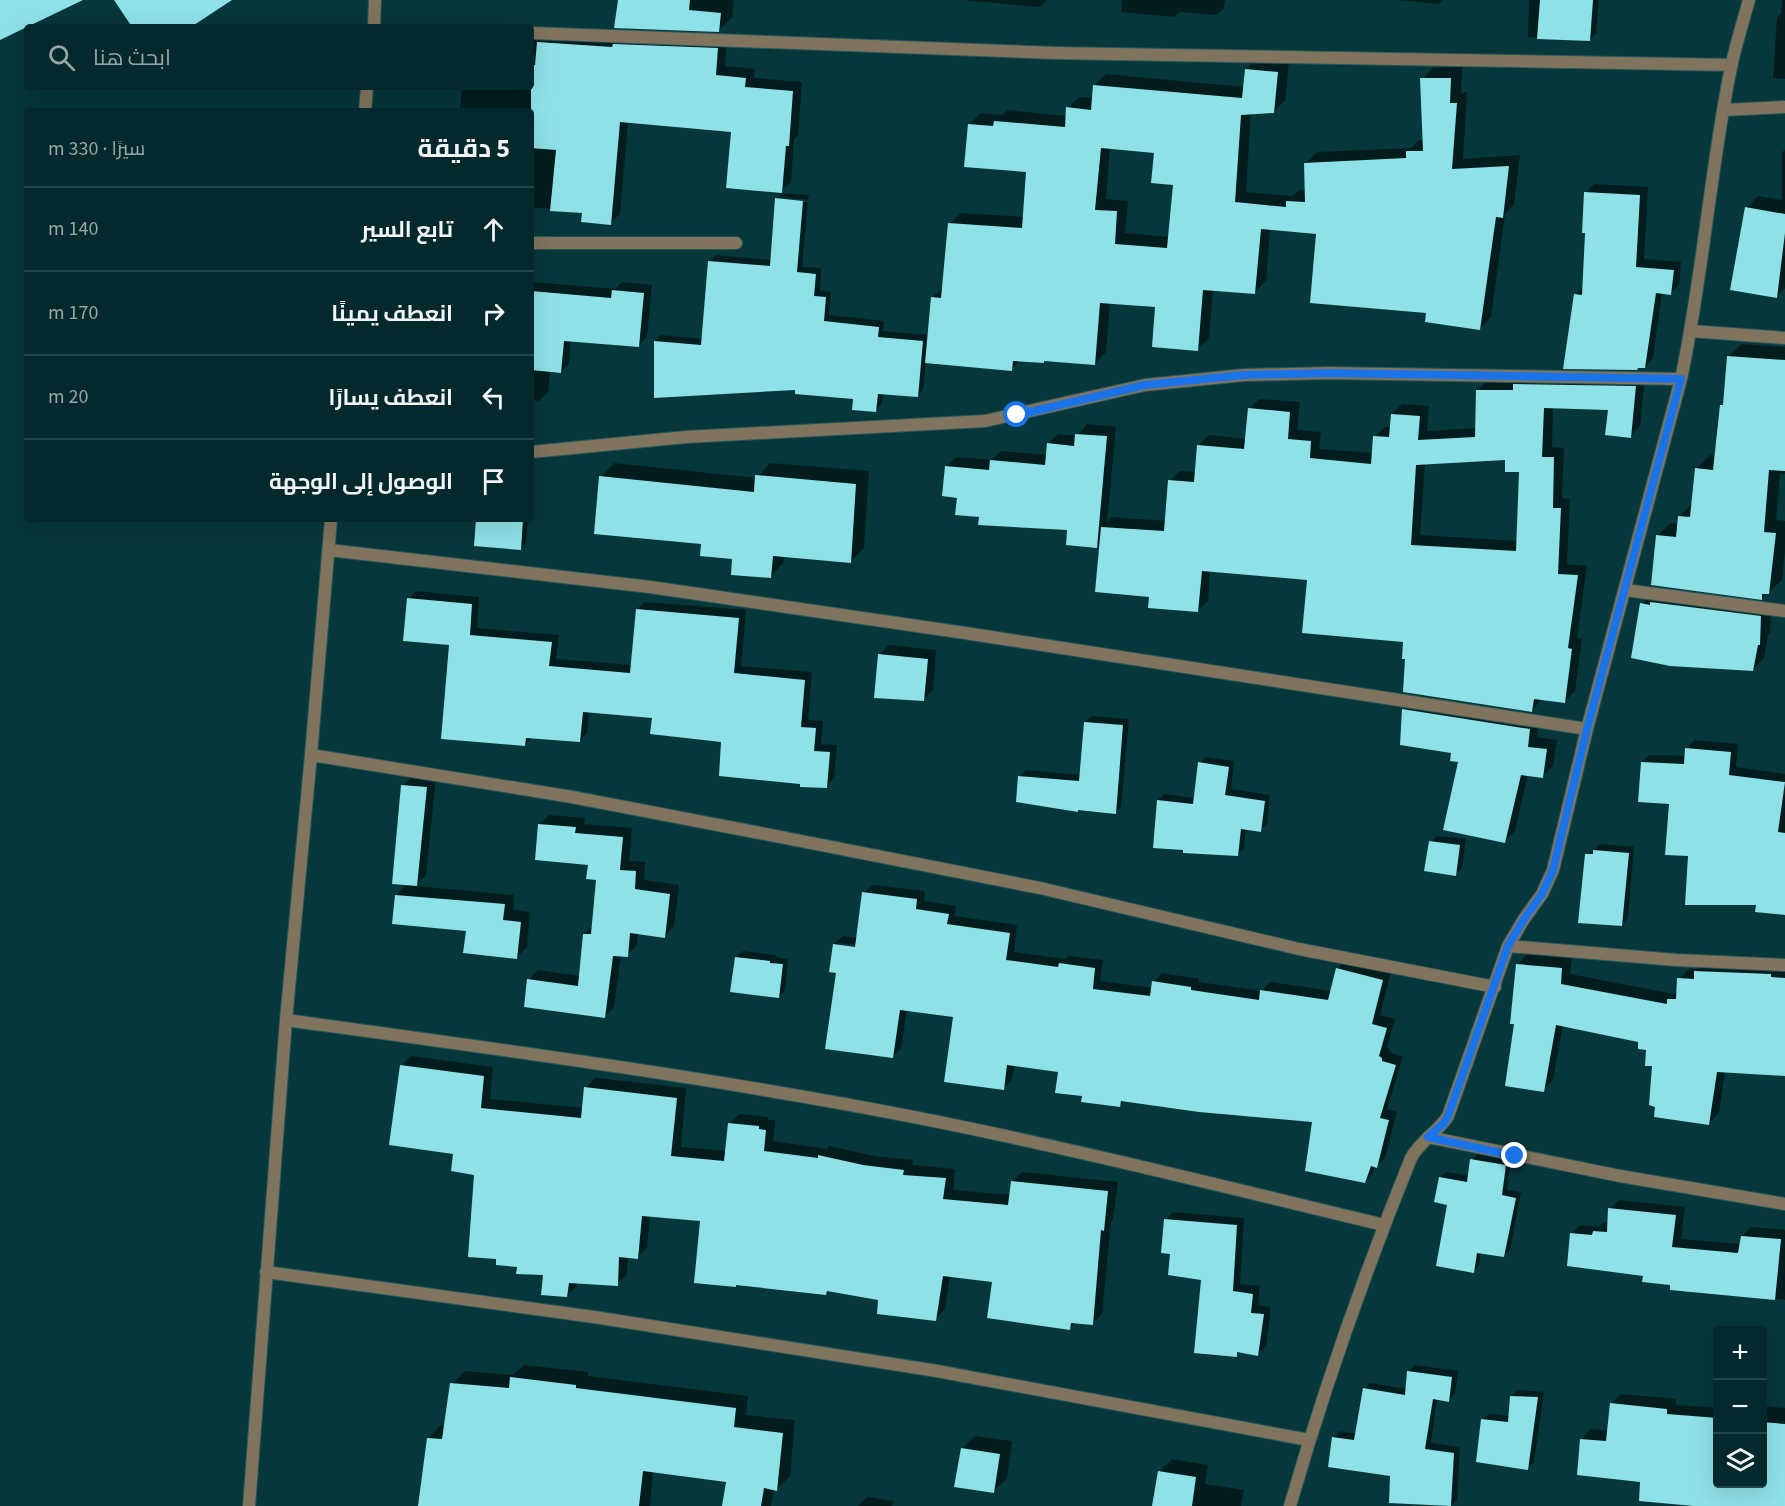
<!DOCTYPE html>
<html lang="ar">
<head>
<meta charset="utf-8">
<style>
	:root { --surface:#04292c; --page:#0d3134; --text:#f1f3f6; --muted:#97a6a9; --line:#254548 }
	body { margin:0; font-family:"Source Sans 3",Cairo,sans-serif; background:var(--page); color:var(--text); direction:rtl }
	.controls { position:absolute; right:18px; bottom:18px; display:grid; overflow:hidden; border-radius:6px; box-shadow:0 6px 24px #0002 }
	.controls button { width:54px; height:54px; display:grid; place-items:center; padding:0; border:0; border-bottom:2px solid var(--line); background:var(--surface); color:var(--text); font:30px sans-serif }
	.stop { position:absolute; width:18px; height:18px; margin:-14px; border:4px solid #1a73e8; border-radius:50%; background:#fff }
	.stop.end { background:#1a73e8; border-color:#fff; box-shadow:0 2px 6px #0008 }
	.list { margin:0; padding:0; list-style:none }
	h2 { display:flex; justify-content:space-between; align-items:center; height:78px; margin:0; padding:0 24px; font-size:26px }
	h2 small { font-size:20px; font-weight:400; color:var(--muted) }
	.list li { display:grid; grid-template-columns:39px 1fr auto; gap:18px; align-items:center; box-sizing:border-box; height:84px; padding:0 24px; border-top:2px solid var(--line) }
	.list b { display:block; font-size:22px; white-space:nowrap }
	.list em { font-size:20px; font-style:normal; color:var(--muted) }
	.icon { flex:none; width:33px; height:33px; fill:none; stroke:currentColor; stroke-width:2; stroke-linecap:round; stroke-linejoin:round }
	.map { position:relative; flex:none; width:1785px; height:1506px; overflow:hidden; direction:ltr }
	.search { position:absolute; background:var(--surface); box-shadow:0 6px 24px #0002; left:24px; top:24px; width:510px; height:66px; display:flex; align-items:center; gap:15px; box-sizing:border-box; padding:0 21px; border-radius:6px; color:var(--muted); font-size:22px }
	.panel { position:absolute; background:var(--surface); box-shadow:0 6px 24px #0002; left:24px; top:108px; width:510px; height:414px; border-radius:6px; direction:rtl }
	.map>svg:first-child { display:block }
	.shadow { fill:#0007; fill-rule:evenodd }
	.building { fill:#8ee1e7; fill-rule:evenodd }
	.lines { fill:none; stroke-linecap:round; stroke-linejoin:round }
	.street-casing { stroke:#275659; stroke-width:14 }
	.street { stroke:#81745e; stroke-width:12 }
	.route { stroke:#1a73e8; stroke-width:8 }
</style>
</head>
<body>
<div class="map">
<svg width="1785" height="1506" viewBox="0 0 1785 1506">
	<rect width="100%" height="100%" fill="#06373a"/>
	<path class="shadow" d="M618 0H734L732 17 719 30Z
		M962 0H1047L1040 7Z
		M1122 0H1225L1224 8 1217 15 1179 12 1174 17 1121 12Z
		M1396 0H1443L1439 4Z
		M1529 0H1599L1596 33 1589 40 1528 37Z
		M1782 0H1785V79L1773 78 1777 18 1781 13Z
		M531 31 727 39 725 66 755 69 754 78 802 82 798 135 794 139 791 182 781 191 733 131 628 122 620 214 610 223 583 212 531 207V111H460L462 87H531Z
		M1257 58 1289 61 1285 100 1274 112 1251 113 1246 192 1293 196 1299 190H1306L1305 164 1317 152 1411 148 1419 140H1424L1422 79 1433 68 1462 67 1461 93 1467 92 1463 159 1520 155 1514 205 1505 214 1491 317 1480 328 1427 312 1317 233 1270 229 1266 281 1254 293 1213 289 1209 338 1198 349 1157 306 1110 302 1106 352 1094 364 1045 359 1021 360 1011 369 926 362 923 390 917 396 883 393 882 404 875 410 854 398 797 389 655 341 661 335 703 339 710 261 716 255 772 260 777 199 783 193 809 195 808 200 780 197V200L808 202 802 267 821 268 820 291 831 292 829 315 884 321 883 331 929 335 932 298 944 286 949 224 961 213 1024 217 1027 171 969 125 981 113 1002 115 1007 110 1067 116 1068 108 1079 97 1094 98 1095 85 1106 74 1244 87 1246 70ZM1110 147 1155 151 1174 184 1170 237 1125 233 1128 201 1106 199Z
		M1785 139V288L1777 296 1746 208 1758 196 1782 200V152L1785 150Z
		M1594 184 1648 187 1644 259 1681 262 1679 285 1671 293 1662 292 1653 358 1645 367 1575 295 1584 286 1585 193Z
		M531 282 615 289 622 282 652 285 647 337 638 346 571 340 569 363 561 372 550 371 548 392 539 401 531 400Z
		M1741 344 1785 347V474H1780L1776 520 1785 521V550L1782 580 1762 598 1657 536 1670 523 1679 524 1680 516 1693 503 1697 468 1710 455 1716 456 1721 406 1724 403 1728 357Z
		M1645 377 1640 426 1630 436 1610 408 1553 407 1552 447 1564 448 1562 498 1570 499 1567 564 1587 566 1577 638 1582 639 1575 691 1565 701 1542 698 1532 711 1407 657 1405 640 1309 579 1210 570 1208 601 1197 611 1150 595 1101 541 1096 546 1069 529 980 516 958 496 946 467 956 457 992 460 1001 451 1047 455 1048 444 1058 434 1077 436 1087 424 1116 427 1107 522 1112 517 1166 521 1170 481 1180 471 1196 472 1199 445 1209 435 1246 439 1249 409 1259 399 1300 402 1297 430 1321 432 1319 449 1373 453 1375 437 1385 427H1391L1392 414 1402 404 1429 406 1427 431 1477 428V391L1487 380ZM1507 459 1521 471 1518 541 1420 535 1425 463Z
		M614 463 757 478 770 463 869 471 864 548 851 561 784 555 783 563 770 577 703 542 601 477Z
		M476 519H528L526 543 520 549Z
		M416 591 479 597 477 628 559 635 556 659 632 665 637 609 645 602 746 610 741 666 812 672 808 720 823 721 821 744 837 745 834 778 826 786 802 782 723 741 653 716 589 711 587 733 580 741 533 737 525 745 450 643 409 599Z
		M1653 593 1771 606 1770 633 1768 635 1764 658 1753 669 1642 604Z
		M889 645 936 650 933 690 924 699 880 654Z
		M1414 699 1539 719 1537 737 1557 740 1553 766 1543 776 1528 774 1515 831 1505 841 1460 760 1453 751 1404 710Z
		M1091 716 1129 719 1121 807 1115 813 1020 777 1026 770 1081 775 1085 722Z
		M1695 740 1738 744 1736 767 1785 774V914L1757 904 1690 854 1671 802 1642 762 1650 755 1686 756 1687 748Z
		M1206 757 1234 761 1231 789 1270 795 1267 824 1260 830 1246 828 1244 849 1237 855 1158 800 1164 794 1195 798 1200 763Z
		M412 776 436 778 426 875 415 886 514 895 513 910 530 912 527 947 517 957 467 929 396 895 407 884 402 786Z
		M549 815 585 818 584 824 632 828 629 861 645 862 644 880 679 885 674 926 665 936 638 932 637 945 627 955H621L614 1007 605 1016 529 980 538 970 581 976 584 934 594 925 598 879 589 864 539 824Z
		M1437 836 1466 839 1462 868 1455 875 1431 842Z
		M1601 844 1634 847 1628 918 1622 924 1587 855Z
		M872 885 925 891 924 901 956 906 955 916 1017 925 1014 952 1065 959 1069 956 1103 960 1100 981 1153 988 1154 982 1162 973 1199 979V982L1262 991 1270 982 1332 991 1338 969 1346 960 1391 971 1380 1015 1395 1019 1387 1048 1390 1049 1389 1052 1403 1057 1387 1109 1397 1112 1385 1158 1376 1166 1373 1173 1365 1181 1314 1121 1125 1100 1119 1105 1084 1095 1060 1070 1014 1065 1012 1080 1003 1089 955 1016 907 1009 901 1048 893 1056 837 972 834 944 843 936 857 938 864 893ZM839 943 862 946V949L839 946Z
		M743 951 776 955V957L788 959 785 990 779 997 736 957Z
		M1527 954 1572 958 1570 974 1674 994 1678 990 1679 979 1689 969H1698L1705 962 1785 968V1075L1725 1071 1719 1113 1709 1123 1657 1106 1653 1065 1648 1049 1640 1041 1563 1025 1553 1080 1543 1090 1516 1023 1517 965Z
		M411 1056 493 1067 490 1099 584 1108 586 1087 596 1078 686 1088 681 1147 727 1151 729 1124 739 1114 768 1117V1120H775L773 1141 827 1149 829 1146 874 1156 913 1160 912 1165 955 1169 953 1190 1011 1195 1012 1182 1022 1172 1118 1182 1113 1219 1111 1222 1102 1314 1093 1323 1076 1322 1070 1328 993 1281 950 1276 945 1309 935 1319 880 1298 829 1290 826 1294 701 1220 650 1215 647 1248 637 1258 628 1257 627 1274 617 1284 577 1282V1286L567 1296 544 1273 518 1266 476 1174 455 1152 401 1066Z
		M1478 1154 1511 1159 1507 1190 1521 1192 1510 1250 1503 1256 1481 1252 1479 1265 1473 1272 1440 1178 1446 1172 1470 1176 1472 1160Z
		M1619 1200 1685 1207 1681 1239 1741 1244 1742 1236 1751 1227 1785 1230V1300L1671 1289 1672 1283 1645 1275 1571 1234 1580 1225 1599 1227 1604 1222 1609 1223 1610 1209Z
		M1173 1212 1244 1218 1240 1284 1260 1286 1258 1305 1271 1307 1266 1346 1258 1354 1240 1351 1236 1356 1203 1279 1172 1253 1166 1220Z
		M524 1365 588 1372V1376L748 1396 746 1415 795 1420 790 1476 777 1489H774L771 1506H724L727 1481 653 1471 650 1506H419L428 1438 441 1425 446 1426 452 1384 465 1371 513 1375Z
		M1415 1365 1458 1371 1455 1394 1449 1400 1437 1398 1431 1443 1460 1447 1457 1500 1451 1506 1390 1502 1392 1474 1334 1438 1340 1431 1356 1434 1364 1389 1370 1383 1407 1389 1409 1371Z
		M1518 1390 1544 1392 1534 1462 1527 1468 1482 1420 1489 1414 1510 1416 1511 1396Z
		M1621 1394 1676 1399V1405L1718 1408V1484H1762V1406L1785 1408V1506H1712L1642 1481 1581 1439 1591 1429 1608 1431 1611 1404Z
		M975 1436 1012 1441 1007 1478 994 1491 962 1449Z
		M1172 1459 1208 1465 1205 1484 1244 1490 1241 1506H1153L1159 1472Z
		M867 1497 893 1501 892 1506H858Z"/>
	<path class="building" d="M0 0H83L0 40Z
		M114 0H232L191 27H132Z
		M618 0H690L689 10 721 13 719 32 614 28Z
		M1540 0H1593L1590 41 1537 39Z
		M537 42 612 47 613 44 718 48 716 75 746 78 745 87 793 91 789 146H786L782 193 726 188 731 132 620 122 611 225 581 222 582 213 550 211 556 150 531 148V65H535Z
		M1245 69 1278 72 1274 113 1241 115 1235 202 1286 207V201L1305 202 1304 163 1406 158V151H1423L1420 78H1451L1450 103H1457L1452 169 1509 166 1503 218 1496 217 1480 330 1425 322 1426 313 1310 303 1316 234 1261 229 1255 294 1203 290 1198 351 1152 347 1155 307 1100 303 1095 365 1044 361V363L1013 361 1012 371 925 363 931 297 941 298 948 223 1022 228 1026 172 964 167 968 124 993 126 994 121 1065 127 1066 107 1091 110 1093 85 1242 98ZM1101 148 1154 153 1151 183 1173 185 1167 248 1115 244 1117 211 1095 210Z
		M1584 192 1640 195 1636 267 1674 270 1671 295 1656 293 1645 368H1638L1637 370 1563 369 1574 294 1582 295 1585 233H1582Z
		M775 198 803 201 797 272 816 274 814 296 826 297 824 321 879 327 878 337 923 341 918 397 878 394 876 412 852 410 853 399 795 394V390L654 398V341L701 345 708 261 770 266Z
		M1745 207 1785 214V233L1777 298 1730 290Z
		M612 290 644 293 639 347 564 341 561 373 531 370V291L611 298Z
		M1727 356 1785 360V471L1769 470 1764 532 1776 533 1769 594H1762V600L1651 585 1656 535 1676 537 1678 516 1690 517 1695 468 1713 470 1720 405H1723Z
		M1513 384 1636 386 1631 438 1605 435 1608 410 1544 408 1542 457H1554L1553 508H1561L1558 574 1578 575 1568 648 1572 649 1565 703 1534 699 1532 712 1403 692 1405 659H1402L1403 642 1302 633 1307 580 1202 571 1198 612 1148 608 1149 597 1095 592 1101 527 1164 531 1168 480 1194 482 1197 445 1244 449 1248 408 1290 412 1288 439 1311 441 1310 458 1371 464 1373 436 1389 437 1391 414 1420 416 1418 440 1475 437 1476 390H1513ZM1505 460V472H1519L1516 551 1411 545 1416 465Z
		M1075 434 1107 436 1097 548 1066 545 1067 530 978 525 979 517 955 515 957 498 942 496 945 466 989 470 990 460 1045 465 1047 443 1074 446Z
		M755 475 856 484 851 563 773 556 771 578 731 575 732 559 700 556 701 544 594 534 599 476 754 492Z
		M476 519H523L521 550 474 546Z
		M407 598 472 604 470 635 552 642 549 666 630 673 636 609 739 618 734 673 805 680 801 727 816 728 814 751 830 752 827 788 800 787V784L719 776 721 742 650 734 652 718 583 712 580 742 526 738 525 746 441 739 449 645 403 641Z
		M1650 602 1761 616 1760 645H1758L1753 671 1670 666 1631 658 1640 603 1650 605Z
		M878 654 928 659 924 701 874 698Z
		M1402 709 1530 729 1528 747 1547 749 1543 778 1521 775 1505 843 1443 830 1458 762 1450 761 1451 753 1400 745Z
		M1084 722 1123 725 1116 814 1078 810V812L1016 802 1018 776 1079 781Z
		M1685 748 1731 752 1729 775 1785 782 1778 832 1785 833V915L1755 912 1756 905H1685L1688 856 1665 855 1669 804 1638 802 1641 762 1684 764Z
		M1198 762 1229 767 1225 795 1265 801 1261 832 1241 829 1238 856 1183 853V850L1153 848 1157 800 1193 804Z
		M401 785 427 787 417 886 392 884Z
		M538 824 576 827 575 833 623 837 620 870 636 871 635 889 670 894 665 938 630 933 628 957 613 956 605 1018 524 1007 527 979 578 986 583 934H591L596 880 586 879 588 865 535 860Z
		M1429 841 1460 845 1456 876 1424 871Z
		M1593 850 1629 853 1622 926 1578 923 1585 854H1593Z
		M862 892 917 899 916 909 949 914 947 924 1010 933 1006 960 1058 967 1059 963 1095 968 1093 989 1150 996 1152 981 1191 987V990L1259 1000 1260 990 1328 1000 1336 968 1383 980 1372 1024 1387 1028 1379 1056 1382 1058V1061L1396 1065 1380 1118 1389 1120 1377 1168 1371 1166 1365 1183 1305 1171 1312 1122 1199 1112 1121 1101 1120 1107 1081 1102 1082 1096 1055 1093 1058 1072 1007 1065 1004 1090 944 1082 953 1017 900 1010 893 1058 825 1049 836 973 829 972 833 944 855 947Z
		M395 895 505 904 503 920 521 922 517 959 463 953 466 931 392 924Z
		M735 957 770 961V963L783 964 779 998 730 992Z
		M1516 964 1562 968 1561 984 1667 1004V999H1676L1677 978 1694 979V971L1771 974V977L1785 978V1076L1717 1072 1709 1125 1654 1117 1655 1107 1649 1105 1652 1066H1645L1646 1050 1638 1049V1042L1556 1025 1544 1092 1505 1086 1514 1024H1510Z
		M400 1065 484 1076 481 1108 581 1118 584 1087 677 1098 671 1156 724 1161 728 1123 759 1126V1129L766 1130 764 1151 818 1158V1155L863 1165 904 1170 903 1175 946 1178 943 1199 1008 1205 1011 1181 1108 1191 1104 1231 1101 1230 1093 1325 1071 1323 1070 1330 987 1318 992 1282 943 1276 936 1321 877 1314 878 1300 827 1291 826 1295 736 1285V1287L694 1283 700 1221 642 1216 638 1259 619 1257 618 1286 569 1283 567 1297 541 1295 543 1275 516 1274 517 1267 496 1265V1259L468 1257 474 1175 451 1171 453 1154 389 1145Z
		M1470 1159 1506 1165 1502 1195 1516 1198 1504 1257 1477 1253 1474 1273 1436 1266 1447 1205 1434 1202 1439 1177 1467 1182Z
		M1608 1208 1676 1215 1672 1247 1738 1253 1741 1236 1781 1239 1775 1300 1670 1290V1285L1642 1282 1643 1276 1567 1266 1570 1233 1592 1235 1593 1231 1607 1232Z
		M1164 1219 1237 1225 1233 1291 1253 1294 1251 1313 1264 1314 1258 1356 1237 1352V1357L1194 1353 1201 1280 1168 1275 1170 1254 1161 1253Z
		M1407 1371 1452 1377 1449 1402 1433 1399 1425 1449 1454 1453 1451 1506 1389 1503 1390 1476 1328 1467 1332 1437 1354 1440 1363 1388 1405 1395Z
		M510 1377 576 1385V1388L736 1408 734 1427 783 1433 777 1491 764 1488 761 1506H722L726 1482 643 1471 639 1506H418L427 1438 442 1439 450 1383 509 1388Z
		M1510 1396 1538 1397 1528 1470 1476 1462 1481 1419 1508 1422Z
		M1610 1403 1667 1409V1414L1718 1418V1484H1762V1422L1785 1424V1506H1694L1639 1501 1640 1482 1577 1475 1580 1439 1606 1441Z
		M961 1448 1000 1454 994 1493 954 1487Z
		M1158 1471 1196 1477 1192 1506H1152Z"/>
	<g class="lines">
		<g class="street-casing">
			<path id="street" d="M374 27 375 0
				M531 33 1056 53 1732 65
				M1724 110 1785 107
				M365 111 367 87
				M531 243H736
				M1691 331 1785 338
				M531 452 686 437 985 421 1145 385 1244 375 1328 373 1681 379
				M329 550 650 587 965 633 1587 729
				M1625 590 1785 611
				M311 755 572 797 760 833 1040 888 1299 949 1495 987
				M1508 946 1676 960 1785 965
				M286 1020C498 1049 709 1077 919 1118 1075 1149 1229 1188 1384 1225
				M1428 1137 1620 1176 1785 1204
				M266 1272 594 1317 937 1371 1309 1440
				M249 1506 286 1020 311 755 331 519
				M1290 1506C1324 1388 1365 1272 1411 1158 1420 1141 1438 1132 1448 1116L1508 946 1524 919 1542 894 1553 870 1587 729 1681 379C1703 276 1710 170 1731 67 1736 44 1743 22 1749 0"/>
		</g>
		<use href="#street" class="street"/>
	</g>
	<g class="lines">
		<path class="route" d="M1017 415 1145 385 1244 375 1328 373 1681 379 1587 729 1553 870 1542 894 1524 919 1508 946 1448 1116 1444 1123 1428 1137 1515 1156"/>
	</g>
</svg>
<div class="controls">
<button>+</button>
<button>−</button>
<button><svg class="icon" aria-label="layers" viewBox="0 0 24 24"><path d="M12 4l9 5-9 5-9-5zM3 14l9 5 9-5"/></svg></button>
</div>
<div class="stop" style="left:1017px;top:415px"></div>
<div class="stop end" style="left:1515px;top:1156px"></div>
<div class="search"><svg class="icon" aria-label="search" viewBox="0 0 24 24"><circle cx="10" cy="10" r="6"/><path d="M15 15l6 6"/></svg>ابحث هنا</div>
<section class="panel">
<h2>5 دقيقة<small>سيرًا · 330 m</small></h2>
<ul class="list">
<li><svg class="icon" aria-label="ahead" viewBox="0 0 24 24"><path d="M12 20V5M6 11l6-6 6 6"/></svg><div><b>تابع السير</b></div><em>140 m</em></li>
<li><svg class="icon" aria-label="right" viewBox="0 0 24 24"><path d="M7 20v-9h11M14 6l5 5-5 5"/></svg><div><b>انعطف يمينًا</b></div><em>170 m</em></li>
<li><svg class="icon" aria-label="left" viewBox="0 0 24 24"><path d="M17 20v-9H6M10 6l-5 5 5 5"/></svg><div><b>انعطف يسارًا</b></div><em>20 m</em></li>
<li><svg class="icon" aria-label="arrive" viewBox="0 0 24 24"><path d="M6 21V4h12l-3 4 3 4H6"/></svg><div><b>الوصول إلى الوجهة</b></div></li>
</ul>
</section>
</div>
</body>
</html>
